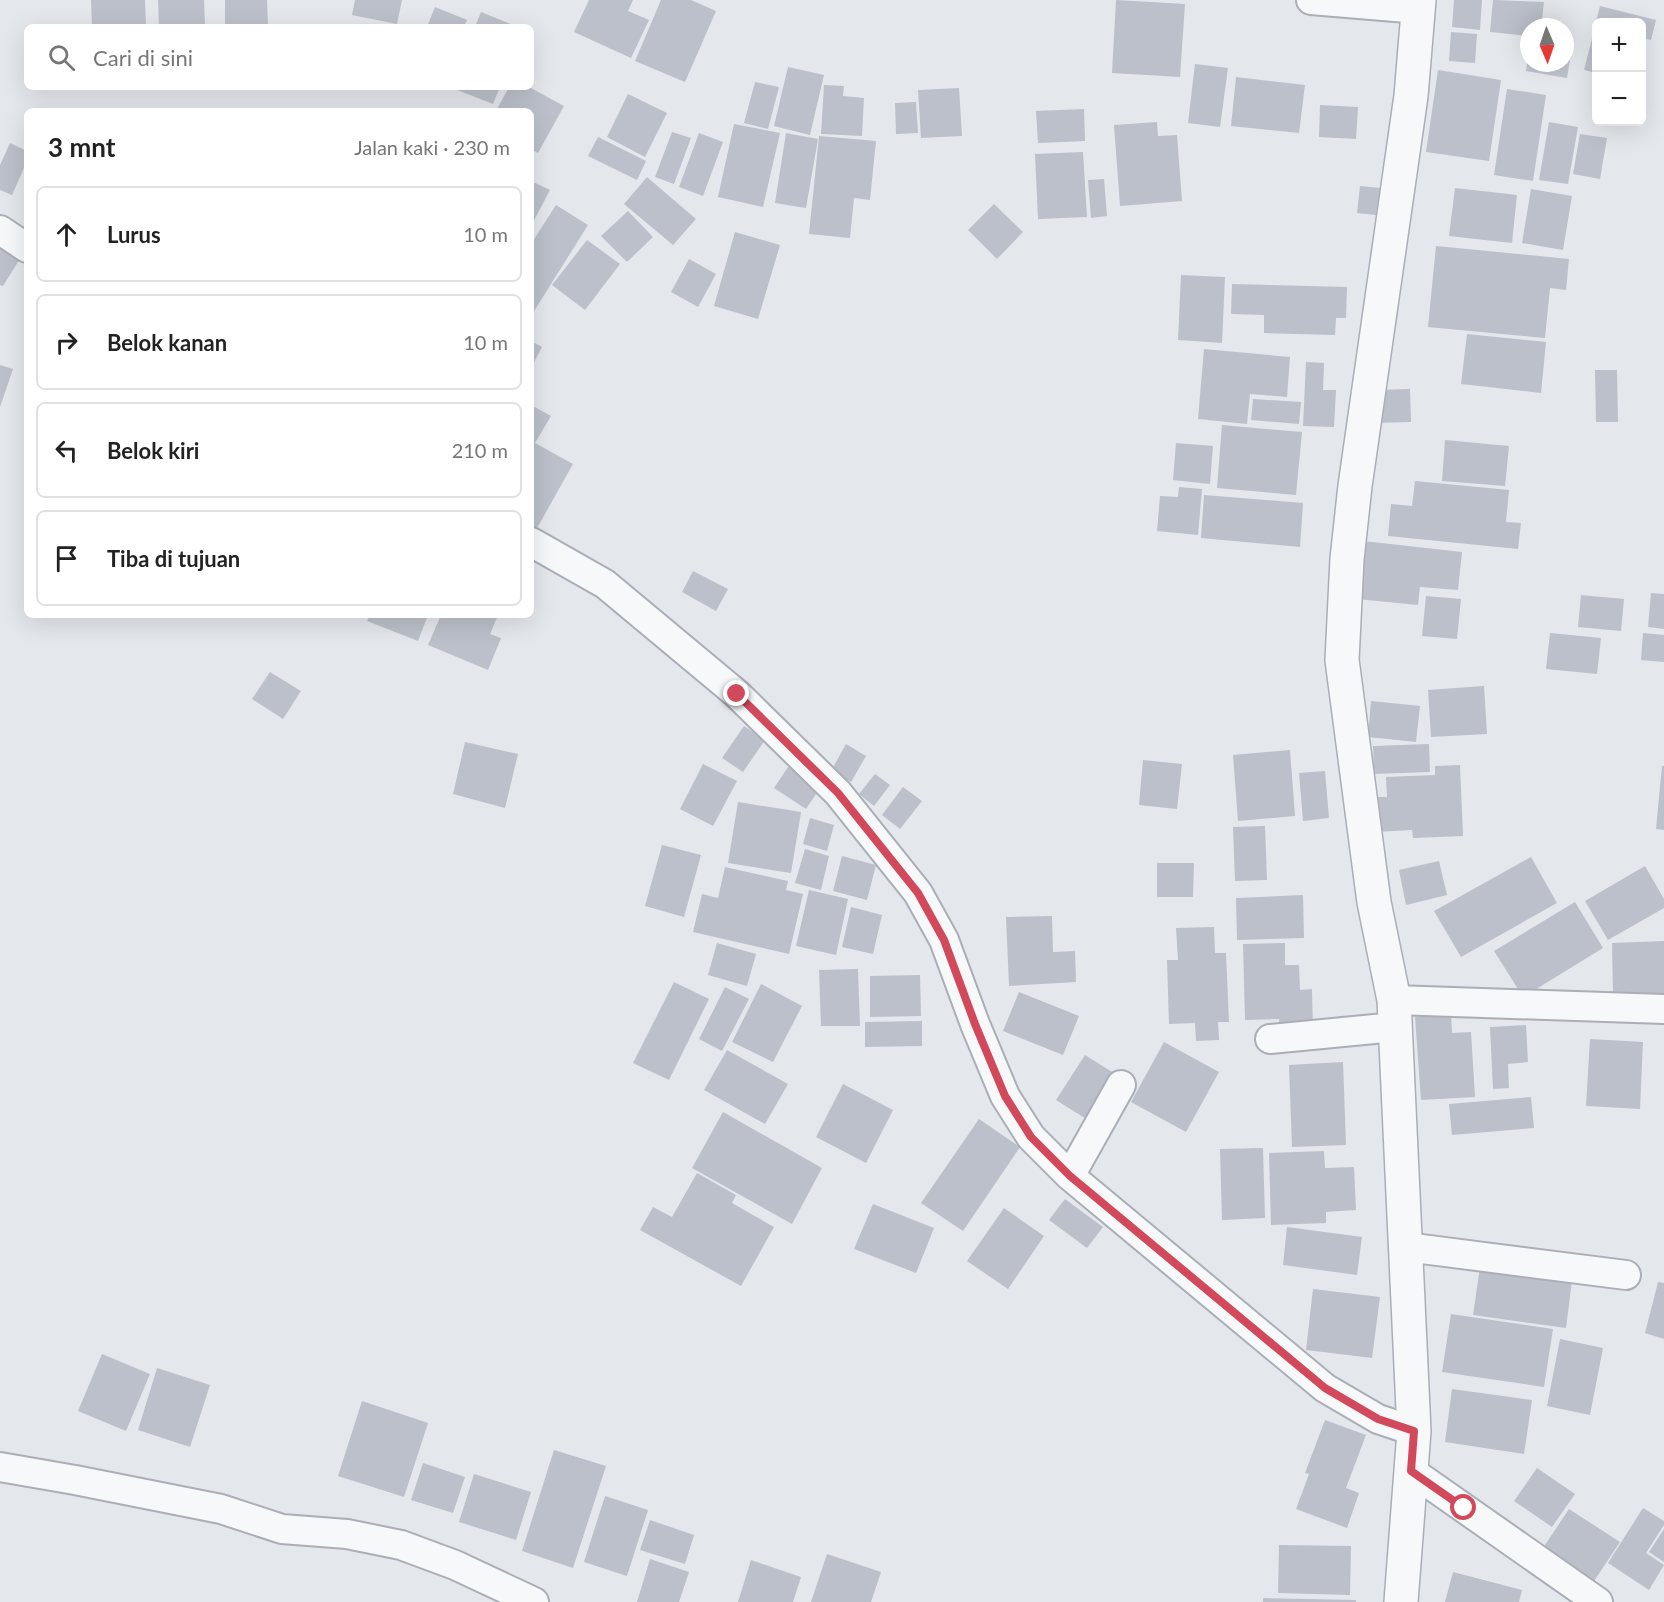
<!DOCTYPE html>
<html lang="id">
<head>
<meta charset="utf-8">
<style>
	:root { --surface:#fff; --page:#f6f6f6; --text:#222; --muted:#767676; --line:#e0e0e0 }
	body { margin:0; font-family:Lato,sans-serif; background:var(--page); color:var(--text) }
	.controls { position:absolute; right:18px; top:18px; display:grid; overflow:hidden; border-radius:9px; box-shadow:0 6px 24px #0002 }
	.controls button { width:54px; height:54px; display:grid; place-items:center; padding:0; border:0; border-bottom:2px solid var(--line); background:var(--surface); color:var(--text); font:30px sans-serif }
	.compass { position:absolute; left:1520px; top:18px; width:54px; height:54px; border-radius:50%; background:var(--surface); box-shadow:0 6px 24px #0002; rotate:178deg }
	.stop { position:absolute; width:18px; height:18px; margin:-14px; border:4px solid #d1495b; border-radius:50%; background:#fff }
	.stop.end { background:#d1495b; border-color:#fff; box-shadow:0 2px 6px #0008 }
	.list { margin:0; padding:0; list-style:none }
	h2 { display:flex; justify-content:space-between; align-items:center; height:78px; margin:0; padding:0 24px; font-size:26px }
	h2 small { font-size:20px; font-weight:400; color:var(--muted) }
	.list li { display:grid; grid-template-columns:39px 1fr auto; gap:18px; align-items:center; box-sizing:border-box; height:96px; margin:0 12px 12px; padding:0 12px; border:2px solid var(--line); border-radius:9px }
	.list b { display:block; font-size:22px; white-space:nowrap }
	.list em { font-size:20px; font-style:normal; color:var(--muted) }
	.icon { flex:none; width:33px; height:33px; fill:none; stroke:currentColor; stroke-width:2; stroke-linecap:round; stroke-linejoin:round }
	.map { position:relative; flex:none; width:1664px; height:1602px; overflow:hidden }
	.search { position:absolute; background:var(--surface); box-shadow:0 6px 24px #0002; left:24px; top:24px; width:510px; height:66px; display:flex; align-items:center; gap:15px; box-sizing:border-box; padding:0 21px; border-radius:9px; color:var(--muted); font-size:22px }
	.panel { position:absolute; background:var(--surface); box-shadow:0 6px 24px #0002; left:24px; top:108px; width:510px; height:510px; border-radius:9px }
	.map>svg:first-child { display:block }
	.building { fill:#bbc0ca }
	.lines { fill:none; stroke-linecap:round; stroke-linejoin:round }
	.minor-casing { stroke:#a9aeb7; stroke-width:32 }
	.tertiary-casing { stroke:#a9aeb7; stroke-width:36 }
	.minor { stroke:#f7f8fa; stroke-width:28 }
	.tertiary { stroke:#f7f8fa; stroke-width:33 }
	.route { stroke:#d1495b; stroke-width:8 }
</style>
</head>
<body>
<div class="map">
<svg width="1664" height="1602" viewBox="0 0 1664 1602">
	<rect width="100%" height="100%" fill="#e4e7ec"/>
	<path class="building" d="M91 0H145L146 27H92Z
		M158 0H204L205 27H159Z
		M225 0H267L268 27H225Z
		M355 0H402L397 24 352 15Z
		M589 0H633L628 11 649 20 631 58 574 32Z
		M661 0H691L716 11 685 82 635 61Z
		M1116 0 1185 4 1180 77 1112 73Z
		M1454 0H1482L1480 30 1452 27Z
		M1493 0 1544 2 1541 27H1529V36L1490 32Z
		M1600 6 1656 20 1651 40 1642 38V22H1596Z
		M435 7 467 20 464 27H427Z
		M481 12 518 27H475Z
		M1596 23V73L1584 70Z
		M1451 32 1477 34 1475 63 1449 61Z
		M1565 46 1572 48 1567 78 1526 71 1528 58 1529 63H1565Z
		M1195 64 1228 68 1220 127 1188 123Z
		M788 67 824 75 810 135 774 126Z
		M1438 70 1501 80 1489 161 1426 152Z
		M1236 77 1305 85 1299 133 1231 126Z
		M755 82 779 87 768 129 744 123Z
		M824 85 844 86 843 96 864 98 862 136 821 134Z
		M450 87H500L493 104Z
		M509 87H529L564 106 538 153 531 149V111H496Z
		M959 88 962 136 921 138 918 90Z
		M1507 89 1546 95 1533 181 1494 175Z
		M628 94 667 113 645 157 607 137Z
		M916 102 918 133 896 134 895 103Z
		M1320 105 1358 107 1356 139 1319 137Z
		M1084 109 1085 141 1038 143 1036 111Z
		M1157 122 1158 136 1177 135 1182 201 1120 206 1114 125Z
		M1549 122 1578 127 1568 184 1539 180Z
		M734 124 780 133 763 207 718 197Z
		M672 132 691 138 674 184 655 177Z
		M699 133 723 142 703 196 679 187Z
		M786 133 818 139 806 208 775 203Z
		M1580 134 1607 138 1600 179 1573 174Z
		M819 136 876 141 870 200 854 198 850 238 809 234Z
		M598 137 646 161 637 180 588 156Z
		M10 143 27 151V161L12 195 0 190V165Z
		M1083 152 1087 217 1038 219 1035 154Z
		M647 177 696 219 673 245 624 204Z
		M1104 179 1107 216 1091 218 1088 180Z
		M531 181 550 190 531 226Z
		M1360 186 1380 188 1376 215 1357 213Z
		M1455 188 1517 195 1512 243 1449 236Z
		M1531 189 1572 196 1563 250 1522 243Z
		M994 204 1023 232 997 259 968 230Z
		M556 205 588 225 531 316V244Z
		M628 211 653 237 627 262 601 236Z
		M735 232 780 245 758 319 714 306Z
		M587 240 620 264 585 310 552 285Z
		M0 244 21 257 3 286 0 285Z
		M1436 246 1569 259 1566 290 1550 288 1545 338 1428 327Z
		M689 259 716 274 698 307 671 292Z
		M1181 275 1225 277 1222 343 1178 340Z
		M1232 284 1347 287 1346 318H1336L1335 335 1264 333V315L1231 314Z
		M1467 334 1546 342 1541 393 1461 384Z
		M531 341 542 347 531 368Z
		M1204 349 1290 357 1287 397 1250 394 1247 424 1198 419Z
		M1306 362 1324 363 1323 390H1336L1334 427 1303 426Z
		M0 365 13 369 0 407Z
		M1595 370H1617L1618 422H1596Z
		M1410 389 1411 422 1373 423 1372 390Z
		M1253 399 1301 402 1299 424 1251 420Z
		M531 405 551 416 535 443 573 464 536 530 531 527Z
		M1222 425 1302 432 1296 495 1217 488Z
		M1445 440 1509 446 1505 486 1442 481Z
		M1176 443 1213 446 1210 484 1173 480Z
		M1415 481 1509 490 1506 522 1521 523 1518 549 1388 536 1391 504 1412 506Z
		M1179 487 1202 489 1198 535 1157 531 1160 496 1178 497Z
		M1204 495 1303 503 1300 547 1201 538Z
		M1363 541 1462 552 1458 590 1420 587 1418 605 1357 599Z
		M693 571 728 589 716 611 682 592Z
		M1651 593 1664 594V629L1648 627Z
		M1581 595 1624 599 1621 631 1578 627Z
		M1426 596 1461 599 1457 639 1422 636Z
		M370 615H428L418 641 367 621Z
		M441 615H498L490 634 501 638 488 670 428 645Z
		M1550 633 1601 638 1597 674 1546 669Z
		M1643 633 1664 635V662L1641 660Z
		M270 672 301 691 283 719 252 699Z
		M1484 686 1487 734 1431 737 1428 690Z
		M1371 701 1420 706 1416 742 1368 737Z
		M744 726 765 740 743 772 722 758Z
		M465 742 518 754 505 808 453 794Z
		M846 744 866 756 851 782 831 771Z
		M1429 744 1430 772 1374 774 1373 746Z
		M1290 750 1295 816 1238 821 1233 755Z
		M1143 760 1182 764 1177 809 1139 805Z
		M703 764 737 781 713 826 680 809Z
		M1460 765 1463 836 1413 838 1412 830 1374 832 1373 797H1387L1386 777 1435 775V766Z
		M1662 766H1664V830L1656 829Z
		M788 767 820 788 806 809 774 788Z
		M1325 771 1329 818 1303 821 1299 773Z
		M875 774 890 785 874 806 859 794Z
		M903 787 922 801 900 829 882 815Z
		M738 802 801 812 791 873 728 863Z
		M810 818 834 825 827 851 803 844Z
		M1265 826 1267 880 1235 881 1233 827Z
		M662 845 701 855 684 917 645 906Z
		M805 849 829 856 821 890 795 883Z
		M842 856 876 865 867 900 833 891Z
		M1531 857 1557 903 1461 957 1434 911Z
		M1439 861 1447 895 1406 905 1399 870Z
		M1157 863H1194L1193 897H1157Z
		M1645 866 1664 899V908L1608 940 1585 901Z
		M725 867 788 881 786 890 803 894 789 954 693 932 702 894 718 898Z
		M809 890 848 899 836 955 796 946Z
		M1303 895 1304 938 1237 940 1236 898Z
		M1575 902 1603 948 1523 997 1494 951Z
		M851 907 882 915 873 954 842 947Z
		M1052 916 1053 952 1075 951 1076 982 1009 986 1006 917Z
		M1214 927 1215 953H1226L1229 1022H1218L1219 1040 1196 1041 1195 1023 1169 1024 1167 960H1178L1176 928Z
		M1664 941V993L1613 995 1612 943Z
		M717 943 756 954 747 986 708 975Z
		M1285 943V965H1299L1300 990 1312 989 1313 1030 1279 1031V1019L1245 1020 1243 944Z
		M858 969 860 1026H821L819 970Z
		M920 975 921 1016 870 1017V976Z
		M674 982 709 999 669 1080 633 1063Z
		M761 984 802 1006 773 1062 732 1042Z
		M725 987 749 999 722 1051 699 1039Z
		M1019 992 1079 1016 1063 1055 1003 1031Z
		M1451 1014 1452 1033 1471 1032 1475 1097 1421 1100 1415 1017Z
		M922 1021V1046L865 1047V1022Z
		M1526 1025 1528 1062 1508 1064 1509 1088 1493 1089 1490 1027Z
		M1590 1039 1643 1042 1640 1109 1586 1106Z
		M1164 1042 1219 1072 1186 1132 1131 1102Z
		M727 1050 788 1084 765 1124 704 1090Z
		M1085 1055 1117 1075 1088 1120 1056 1100Z
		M1343 1062 1346 1145 1292 1147 1289 1065Z
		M843 1084 893 1110 866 1163 816 1137Z
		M1531 1097 1534 1128 1452 1135 1449 1104Z
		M723 1112 822 1168 792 1224 692 1168Z
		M979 1119 1020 1147 963 1231 921 1203Z
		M1263 1148 1265 1218 1222 1220 1220 1149Z
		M1324 1151 1325 1168 1354 1167 1356 1210 1326 1212V1223L1271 1225 1269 1153Z
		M697 1173 736 1195 732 1203 774 1227 741 1286 640 1230 653 1207 672 1217Z
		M1065 1199 1103 1227 1087 1248 1049 1220Z
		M873 1204 934 1228 916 1273 854 1249Z
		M1004 1208 1044 1236 1008 1289 967 1261Z
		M1287 1227 1362 1237 1357 1275 1283 1265Z
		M1480 1267 1572 1280 1566 1328 1473 1315Z
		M1658 1282 1664 1283V1339L1645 1333Z
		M1313 1289 1380 1297 1372 1358 1306 1350Z
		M1451 1314 1553 1329 1544 1387 1442 1372Z
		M1560 1339 1603 1348 1590 1415 1547 1406Z
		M102 1354 150 1374 126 1431 78 1411Z
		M157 1368 210 1385 190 1447 138 1430Z
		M1452 1389 1532 1400 1524 1454 1445 1442Z
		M362 1401 428 1423 404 1497 338 1476Z
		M1325 1420 1366 1435 1346 1488 1359 1493 1347 1528 1296 1509 1309 1474 1305 1473Z
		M554 1450 606 1466 573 1568 522 1551Z
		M423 1463 465 1477 453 1513 411 1500Z
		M1537 1468 1575 1494 1552 1527 1514 1501Z
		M474 1474 531 1492 516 1540 459 1522Z
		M605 1496 648 1510 627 1576 584 1562Z
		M1643 1508 1664 1521V1525L1646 1553 1664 1565 1649 1590 1608 1563Z
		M1569 1509 1620 1542 1594 1581 1543 1548Z
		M650 1520 694 1535 685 1564 640 1550Z
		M1664 1529V1562L1649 1552Z
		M1279 1545 1351 1546 1350 1595 1278 1593Z
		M827 1554 881 1572 871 1602H811Z
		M650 1559 689 1572 679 1602H637Z
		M751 1560 801 1577 793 1602H738Z
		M1453 1572 1522 1590 1519 1602H1445Z
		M1263 1598 1356 1600V1602H1263Z"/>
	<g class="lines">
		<g class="minor-casing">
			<path id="minor" d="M1311 0 1419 9
				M0 230 27 248
				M531 542 605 584 737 694 838 793 918 893 944 940 975 1024 1005 1096 1031 1137 1070 1176 1325 1388 1378 1419 1414 1431
				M1394 1000 1664 1009
				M1270 1039 1395 1027
				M1070 1176 1121 1085
				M1406 1247 1626 1275
				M0 1467 75 1480 221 1509 282 1529 347 1534 401 1545 455 1565 534 1602
				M1411 1471 1598 1602"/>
		</g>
		<g class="tertiary-casing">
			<path id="tertiary" d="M1401 1602 1414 1431 1394 1000 1374 902 1342 660 1347 559 1355 486 1411 96 1419 0"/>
		</g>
		<use href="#minor" class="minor"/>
		<use href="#tertiary" class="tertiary"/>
	</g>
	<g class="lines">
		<path class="route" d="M737 694 838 793 918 893 944 940 975 1024 1005 1096 1031 1137 1070 1176 1325 1388 1378 1419 1414 1431 1411 1471 1464 1508"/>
	</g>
</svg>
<div class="controls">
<button>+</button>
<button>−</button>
</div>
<svg class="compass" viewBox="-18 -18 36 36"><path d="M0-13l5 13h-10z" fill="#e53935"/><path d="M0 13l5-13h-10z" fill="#767676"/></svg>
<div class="stop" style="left:1464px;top:1508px"></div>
<div class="stop end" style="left:737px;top:694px"></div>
<div class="search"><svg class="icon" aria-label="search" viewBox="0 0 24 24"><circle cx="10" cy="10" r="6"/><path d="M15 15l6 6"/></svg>Cari di sini</div>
<section class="panel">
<h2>3 mnt<small>Jalan kaki · 230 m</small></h2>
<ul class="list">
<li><svg class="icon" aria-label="ahead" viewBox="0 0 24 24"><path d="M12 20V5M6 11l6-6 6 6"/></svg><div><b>Lurus</b></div><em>10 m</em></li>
<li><svg class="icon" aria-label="right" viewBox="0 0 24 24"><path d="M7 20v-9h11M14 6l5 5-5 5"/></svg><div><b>Belok kanan</b></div><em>10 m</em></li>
<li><svg class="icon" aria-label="left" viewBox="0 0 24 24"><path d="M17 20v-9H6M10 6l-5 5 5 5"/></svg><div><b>Belok kiri</b></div><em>210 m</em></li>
<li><svg class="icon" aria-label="arrive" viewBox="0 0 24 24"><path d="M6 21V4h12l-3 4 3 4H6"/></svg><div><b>Tiba di tujuan</b></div></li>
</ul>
</section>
</div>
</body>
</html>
